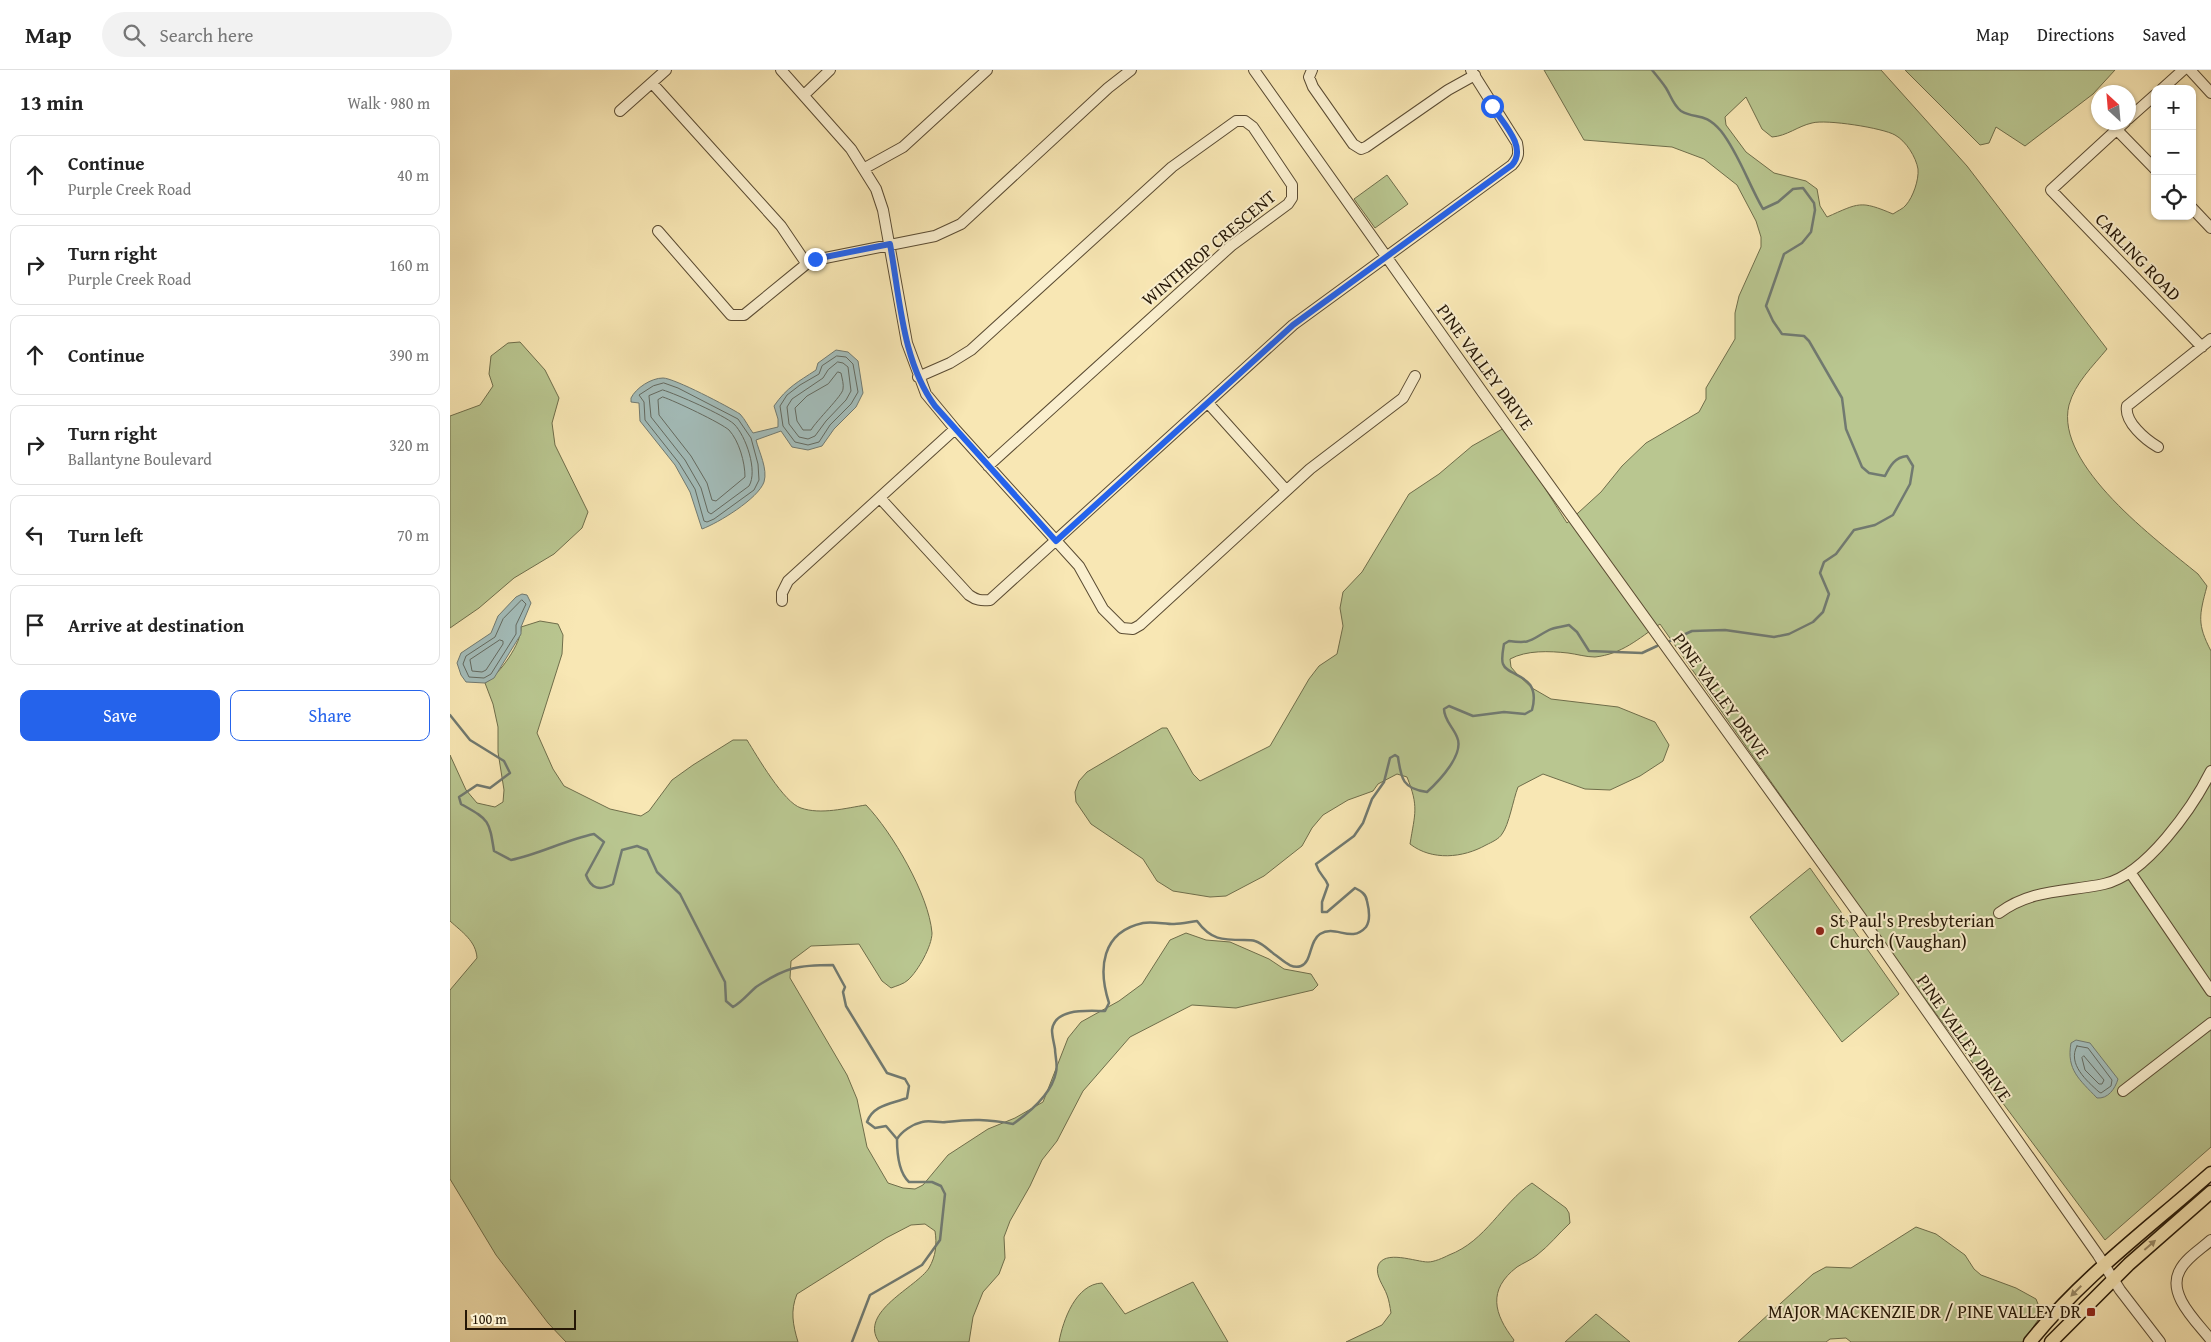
<!DOCTYPE html>
<html lang="en">
<head>
<meta charset="utf-8">
<style>
	:root { --surface:#fff; --page:#f2f2f2; --text:#222; --muted:#767676; --line:#e0e0e0; --accent:#2563eb }
	body { margin:0; font-family:"Gentium Book Plus",serif; background:var(--page); color:var(--text) }
	.controls { position:absolute; right:15px; top:15px; display:grid; overflow:hidden; border-radius:10px; box-shadow:0 1px 4px #0004 }
	.controls button { width:45px; height:45px; display:grid; place-items:center; padding:0; border:0; border-bottom:1px solid var(--line); background:var(--surface); color:var(--text); font:25px sans-serif }
	.compass { position:absolute; left:1641px; top:15px; width:45px; height:45px; border-radius:50%; background:var(--surface); box-shadow:0 1px 4px #0004; rotate:334deg }
	.scale { position:absolute; left:15px; bottom:12px; width:111px; box-sizing:border-box; padding-left:5px; border:2px solid #251706; border-top:0; font-size:14px; line-height:18px; white-space:nowrap; color:#251706; -webkit-text-stroke:4px #faefce; paint-order:stroke }
	.stop { position:absolute; width:15px; height:15px; margin:-11px; border:4px solid #2563eb; border-radius:50%; background:#fff }
	.stop.end { background:#2563eb; border-color:#fff; box-shadow:0 1px 5px #0008 }
	.list { margin:0; padding:0; list-style:none }
	h2 { display:flex; justify-content:space-between; align-items:center; height:65px; margin:0; padding:0 20px; font-size:21px }
	h2 small { font-size:16px; font-weight:400; color:var(--muted) }
	.list li { display:grid; grid-template-columns:32px 1fr auto; gap:15px; align-items:center; box-sizing:border-box; height:80px; margin:0 10px 10px; padding:0 10px; border:1px solid var(--line); border-radius:10px }
	.list b { display:block; font-size:19px; white-space:nowrap }
	.list p { margin:0; font-size:16px; white-space:nowrap; color:var(--muted) }
	.list em { font-size:16px; font-style:normal; color:var(--muted) }
	.actions { display:flex; gap:10px; padding:15px 20px }
	.actions a { flex:1; padding:11px 0; border:1px solid var(--accent); border-radius:10px; text-align:center; font-size:18px; color:var(--accent) }
	.actions .main { background:var(--accent); color:#fff }
	.icon { flex:none; width:28px; height:28px; fill:none; stroke:currentColor; stroke-width:2; stroke-linecap:round; stroke-linejoin:round }
	.map { position:relative; flex:none; width:1761px; height:1272px; overflow:hidden }
	header { display:flex; align-items:center; gap:30px; box-sizing:border-box; height:70px; padding:0 25px; background:var(--surface); border-bottom:1px solid var(--line) }
	header strong { font-size:24px }
	nav { display:flex; gap:28px; margin-inline-start:auto; font-size:18px }
	.search { width:350px; height:45px; background:var(--page); display:flex; align-items:center; gap:12px; box-sizing:border-box; padding:0 18px; border-radius:28px; color:var(--muted); font-size:19px }
	main { display:flex }
	aside { flex:1; background:var(--surface) }
	.map>svg:first-child { display:block }
	.green { fill:#b9c690; stroke:#6f6e4b; fill-rule:evenodd }
	.water { fill:#a3bcb9; stroke:#717a71 }
	.lines { fill:none; stroke-linecap:round; stroke-linejoin:round }
	.shore { stroke:#646a60; stroke-width:1 }
	.stream { stroke:#717a71; stroke-width:2.5 }
	.minor-casing { stroke:#5a4b32; stroke-width:12 }
	.major-casing { stroke:#251706; stroke-width:15 }
	.minor { stroke:#faefce; stroke-width:10 }
	.major { stroke:#f8e7b4; stroke-width:12 }
	.oneway { fill:#998966 }
	.route { stroke:#2563eb; stroke-width:6 }
	.poi-dot { fill:#8f2418; stroke:#faefce; stroke-width:2 }
	.labels { text-anchor:middle; stroke-width:4; stroke-linejoin:round; paint-order:stroke }
	.street-label { font-size:18px; fill:#251706; stroke:#faefce }
	.poi-label { font-size:18px; fill:#251706; stroke:#faefce; text-anchor:start }
</style>
</head>
<body>
<header>
<strong>Map</strong>
<div class="search"><svg class="icon" aria-label="search" viewBox="0 0 24 24"><circle cx="10" cy="10" r="6"/><path d="M15 15l6 6"/></svg>Search here</div>
<nav><a>Map</a><a>Directions</a><a>Saved</a></nav>
</header>
<main>
<aside>
<h2>13 min<small>Walk · 980 m</small></h2>
<ul class="list">
<li><svg class="icon" aria-label="ahead" viewBox="0 0 24 24"><path d="M12 20V5M6 11l6-6 6 6"/></svg><div><b>Continue</b><p>Purple Creek Road</p></div><em>40 m</em></li>
<li><svg class="icon" aria-label="right" viewBox="0 0 24 24"><path d="M7 20v-9h11M14 6l5 5-5 5"/></svg><div><b>Turn right</b><p>Purple Creek Road</p></div><em>160 m</em></li>
<li><svg class="icon" aria-label="ahead" viewBox="0 0 24 24"><path d="M12 20V5M6 11l6-6 6 6"/></svg><div><b>Continue</b></div><em>390 m</em></li>
<li><svg class="icon" aria-label="right" viewBox="0 0 24 24"><path d="M7 20v-9h11M14 6l5 5-5 5"/></svg><div><b>Turn right</b><p>Ballantyne Boulevard</p></div><em>320 m</em></li>
<li><svg class="icon" aria-label="left" viewBox="0 0 24 24"><path d="M17 20v-9H6M10 6l-5 5 5 5"/></svg><div><b>Turn left</b></div><em>70 m</em></li>
<li><svg class="icon" aria-label="arrive" viewBox="0 0 24 24"><path d="M6 21V4h12l-3 4 3 4H6"/></svg><div><b>Arrive at destination</b></div></li>
</ul>
<div class="actions"><a class="main">Save</a><a>Share</a></div>
</aside>
<div class="map">
<svg width="1761" height="1272" viewBox="0 0 1761 1272">
	<rect width="100%" height="100%" fill="#f8e7b4"/>
	<filter id="stains"><feTurbulence type="fractalNoise" baseFrequency=".004" numOctaves="4"/><feColorMatrix values="0 0 0 0 .2 0 0 0 0 .09 0 0 0 0 .02 0 0 0 .5 -.17"/></filter>
	<radialGradient id="worn" r=".72"><stop offset=".6" stop-color="#630" stop-opacity="0"/><stop offset="1" stop-color="#630" stop-opacity=".3"/></radialGradient>
	<path class="green" d="M1094 0H1431L1517 96 1657 279C1643 296 1625 313 1619 335 1604 395 1708 471 1748 504L1757 516C1749 546 1747 554 1761 581V1077L1655 1170 1452 898 1210 554C1188 569 1172 584 1145 587 1136 587 1126 584 1118 583 1099 581 1077 580 1060 589L1061 597 1067 604 1082 618 1101 629 1168 637 1205 652 1219 675 1213 691 1190 706 1160 720 1135 719 1093 704 1068 717C1063 730 1059 755 1052 764 1049 769 1042 772 1036 775 1013 788 982 791 960 774 965 743 969 737 957 707L947 704 928 714 923 721 898 730 873 745 862 758 852 776 814 806 776 826 760 827 723 821 707 811 693 789 641 754 626 732 625 722 629 711 637 702 712 658H717L743 704 750 711 820 676 859 609 869 596 887 584 893 556 890 538 893 522 912 502 959 424 989 404 1022 376 1056 357 1117 453 1151 422 1172 396 1196 373 1249 342 1256 329V318L1285 269V243L1289 226 1311 177V167L1306 151 1287 115 1254 89 1222 77 1134 70ZM1296 27 1312 59 1322 67C1337 66 1348 56 1362 53 1376 49 1433 58 1445 65 1456 71 1466 87 1468 99 1469 110 1463 127 1456 135 1453 139 1447 141 1443 144 1410 130 1409 133 1377 147L1370 136 1367 119 1356 111 1324 103 1296 82 1276 55 1275 47Z
		M1455 0H1665L1643 24 1575 76 1546 57 1539 73 1530 75Z
		M937 105 958 134 925 158 904 129Z
		M70 272 95 300 109 328 102 353 105 375 138 442 132 458 104 484 64 508 29 538 0 558V346L30 335 43 316 39 304 41 286 58 273Z
		M90 551 108 554 113 565 112 584 87 663 103 699 114 716 160 739 191 746 199 741 222 710 243 695 283 670H297C307 686 334 733 351 738 371 745 396 738 416 735 442 762 479 825 482 863 482 876 468 901 458 910 454 914 446 916 441 918L432 911 409 874 361 876 341 891 340 908 397 1005 407 1029 417 1077 438 1113 453 1118 465 1119 473 1115 498 1085 538 1059 565 1048 593 1032 618 968 631 952 669 931 692 914 720 870 736 863 756 870 780 872 819 889 834 899 861 904 868 915 863 920 786 938 742 935 680 967 633 1021 607 1071 592 1090 580 1116 560 1151 554 1167 555 1188 549 1204 533 1222 523 1247 519 1272H429C408 1242 467 1217 479 1198 486 1186 487 1174 485 1161L475 1154 461 1155 436 1168 347 1224C340 1241 343 1255 348 1272H116L98 1253 46 1185 0 1109V920L27 888C26 871 12 862 0 851V685L16 720 27 733 45 737 53 732 54 720 48 682V657L43 634 35 613C49 605 72 573 71 557Z
		M1360 798 1449 924 1392 972 1300 847Z
		M1082 1113 1116 1138 1119 1143 1120 1153C1109 1163 1099 1176 1087 1185 1081 1190 1073 1193 1067 1197 1037 1220 1044 1244 1064 1270L1063 1272H896L932 1255 941 1243C940 1237 939 1230 937 1225 934 1216 925 1206 928 1196 934 1179 966 1192 978 1192 984 1192 993 1188 999 1185 1036 1171 1051 1134 1082 1113Z
		M1466 1157 1486 1164 1515 1185 1524 1199 1531 1205 1566 1218 1586 1229 1592 1244 1573 1272H1401L1396 1268 1380 1269 1376 1272H1288L1363 1204 1376 1197 1401 1198Z
		M743 1212 778 1272H609C613 1250 626 1214 652 1213L675 1244Z
		M1146 1244 1180 1272H1115Z"/>
	<path class="water" d="M386 280 398 282 408 291 413 323 406 337 384 359 372 376 358 380 342 377 331 361 306 370C309 382 318 399 314 412 308 429 268 453 252 459L240 422 225 395 190 351 189 333 181 332V328C186 318 201 308 213 308 224 308 279 337 290 344 295 349 299 358 303 363L328 357V349L324 336C337 317 348 312 366 300L368 293Z
		M72 524 77 525 81 533 71 557V564L44 608 35 613 16 612 11 605 7 593 11 583 41 563 48 546 66 527Z
		M1626 970 1640 973 1668 1009C1665 1019 1658 1029 1647 1028 1630 1010 1616 1000 1621 973Z"/>
	<g class="lines">
		<path class="shore" d="M387 286 396 287 403 294 408 322 401 334 380 355 369 372 358 375 345 372 333 356 330 336 337 325 350 315 369 304 372 296Z
			M388 292 393 293 398 297 401 321 396 330 376 351 365 366 358 369 349 367 339 354 337 337 342 329 373 308 378 300Z
			M388 302 391 303C392 308 394 315 393 319 393 325 366 351 361 360H353L347 351 345 338 357 326 378 314Z
			M214 313 228 318 288 349 301 368 308 394 309 410 304 420 264 449 257 452 254 451 245 419 229 393 195 350 194 332 189 325 203 316Z
			M213 320C226 324 274 345 284 354 296 366 308 401 299 416L261 444 258 442 251 418 235 390 201 347 199 326Z
			M213 327C225 331 271 353 279 360 289 371 295 392 295 407L266 431 262 430 257 413 241 386 209 345 208 330Z
			M72 530 76 534 66 555V564L41 604 34 608 19 607 13 594 16 586 45 567 53 549Z
			M50 570 53 571V574L36 600 32 602 22 601 20 590Z
			M1627 976 1638 978 1662 1010 1661 1016 1651 1023 1649 1022C1637 1011 1617 994 1627 976Z
			M1634 986 1654 1010 1652 1014H1649L1635 1000 1632 988Z"/>
		<path class="stream" d="M1202 0C1207 6 1212 12 1216 18 1221 26 1223 35 1231 41 1246 50 1254 41 1271 61 1289 84 1298 113 1313 139L1328 132 1343 119 1353 118 1364 133 1365 140 1361 162 1352 173 1334 184 1316 236 1323 251 1332 264 1354 266 1359 271 1392 328 1396 359 1412 397 1419 403 1435 406C1440 396 1445 387 1457 386L1463 396 1460 414 1443 445 1425 455 1404 460 1386 484 1374 492 1370 503 1379 524 1373 542 1363 552 1339 564 1324 567 1275 560 1242 561 1220 571
			M0 645 20 670 54 691 60 703 40 718 27 715 9 727 11 734C39 750 39 749 44 781L61 790C90 784 115 770 144 764L154 772 136 805C141 819 150 821 163 814L172 780 187 776 197 780 207 802 230 824 275 912 276 931 283 937C292 932 298 924 306 917 336 897 348 895 383 895L395 917 393 922 396 936 437 1003 455 1009 459 1016 457 1028C441 1034 423 1035 417 1052L425 1058 436 1056 447 1069
			M447 1069C452 1061 463 1054 472 1052 480 1050 489 1053 496 1052 521 1049 538 1049 563 1054 580 1042 602 1024 606 1002 608 995 605 986 605 979 604 973 602 966 602 960 605 937 639 941 655 941L659 933C648 899 651 862 693 853 702 851 714 854 724 854 732 854 739 852 747 851 761 870 772 870 794 870 797 870 802 870 805 871 812 873 819 880 824 884 832 889 841 900 851 896 862 892 859 871 870 864 886 854 901 874 916 857 921 850 919 839 917 831 916 824 911 821 905 818L877 842H872V832L878 815C875 806 870 807 866 794L904 766 913 753 922 729 934 712 940 688 945 685 948 687C951 709 953 719 977 722 989 711 1015 684 1007 667 1003 657 994 650 994 639L999 636 1023 646 1054 642 1075 644 1082 640C1092 603 1058 608 1053 594 1051 589 1053 580 1054 574L1059 571C1082 574 1080 570 1099 560 1105 557 1112 557 1119 555L1127 562 1139 581 1192 583 1207 576
			M402 1272 420 1225 472 1195 490 1170 495 1124 491 1116 482 1112H459C448 1102 447 1083 447 1069"/>
		<g class="minor-casing">
			<path id="minor" d="M331 0 401 79 426 119 433 140 457 273 476 324 505 359 629 496 653 539 672 558 683 559 690 555 860 399 953 328 965 306
				M804 0 1033 323 1410 846 1648 1185 1670 1220 1710 1272
				M862 0 859 7 863 17 903 74 911 79 916 77 998 20 1025 5
				M1740 0 1761 23
				M202 13 331 156 356 193
				M1712 19 1733 0
				M354 25 380 0
				M170 41 216 0
				M1678 49 1705 25
				M1675 52 1601 120 1752 277
				M1667 60 1705 99
				M415 98 453 77 537 0
				M1742 138 1761 158
				M208 161 281 245H294L360 191 485 166 511 154 658 18 681 0
				M468 307 500 293 521 280 722 97 786 51H795L803 57 842 115V128L838 134 781 176 538 396
				M758 333 836 420
				M1708 377C1696 370 1674 352 1677 336L1761 269
				M430 428 519 525C526 530 531 531 540 530L843 255 1062 95C1069 87 1069 83 1067 73L1021 0
				M332 531V523L338 511 505 359
				M1680 802 1761 921
				M1549 843C1581 819 1616 822 1654 814 1696 805 1743 737 1761 701
				M1673 1021 1761 953
				M1761 1170C1751 1179 1736 1188 1730 1200 1716 1224 1747 1252 1761 1270"/>
		</g>
		<g class="major-casing">
			<path id="major" d="M1580 1272C1632 1207 1699 1158 1761 1103
				M1601 1272 1679 1194 1761 1122"/>
		</g>
		<use href="#minor" class="minor"/>
		<use href="#major" class="major"/>
	</g>
	<defs><path id="oneway-solid" d="M-6-.8H1V-3.2L6.5 0L1 3.2V.8H-6Z" transform="scale(1.25)"/></defs>
	<g class="oneway">
		<use href="#oneway-solid" transform="translate(1700 1175) rotate(-41)"/>
		<use href="#oneway-solid" transform="translate(1626 1221) rotate(135)"/>
	</g>
	<g class="lines">
		<path class="route" d="M365 189 440 174C450 228 452 291 485 336L606 471 843 255 1062 95C1078 77 1052 52 1042 36"/>
	</g>
	<g class="poi-dot">
		<circle cx="1370" cy="861" r="5"/>
		<rect x="1636" y="1237" width="10" height="10" rx="2.5"/>
	</g>
	<g class="labels">
		<g class="street-label">
			<text transform="translate(759 178) rotate(-40)" y="6">WINTHROP CRESCENT</text>
			<text transform="translate(1688 187) rotate(46)" y="6">CARLING ROAD</text>
			<text transform="translate(1035 297) rotate(54)" y="6">PINE VALLEY DRIVE</text>
			<text transform="translate(1271 626) rotate(54)" y="6">PINE VALLEY DRIVE</text>
			<text transform="translate(1514 968) rotate(55)" y="6">PINE VALLEY DRIVE</text>
		</g>
		<g class="poi-label">
			<text x="1380" y="857">St Paul's Presbyterian<tspan x="1380" dy="21">Church (Vaughan)</tspan></text>
			<text x="1631" y="1248" text-anchor="end">MAJOR MACKENZIE DR / PINE VALLEY DR</text>
		</g>
	</g>
	<rect width="100%" height="100%" filter="url(#stains)"/>
	<rect width="100%" height="100%" fill="url(#worn)"/>
</svg>
<div class="controls">
<button>+</button>
<button>−</button>
<button><svg class="icon" aria-label="locate" viewBox="0 0 24 24"><circle cx="12" cy="12" r="6"/><path d="M12 2v4M12 18v4M2 12h4M18 12h4"/></svg></button>
</div>
<svg class="compass" viewBox="-18 -18 36 36"><path d="M0-13l5 13h-10z" fill="#e53935"/><path d="M0 13l5-13h-10z" fill="#767676"/></svg>
<div class="scale">100 m</div>
<div class="stop" style="left:1042px;top:36px"></div>
<div class="stop end" style="left:365px;top:189px"></div>
</div>
</main>
</body>
</html>
